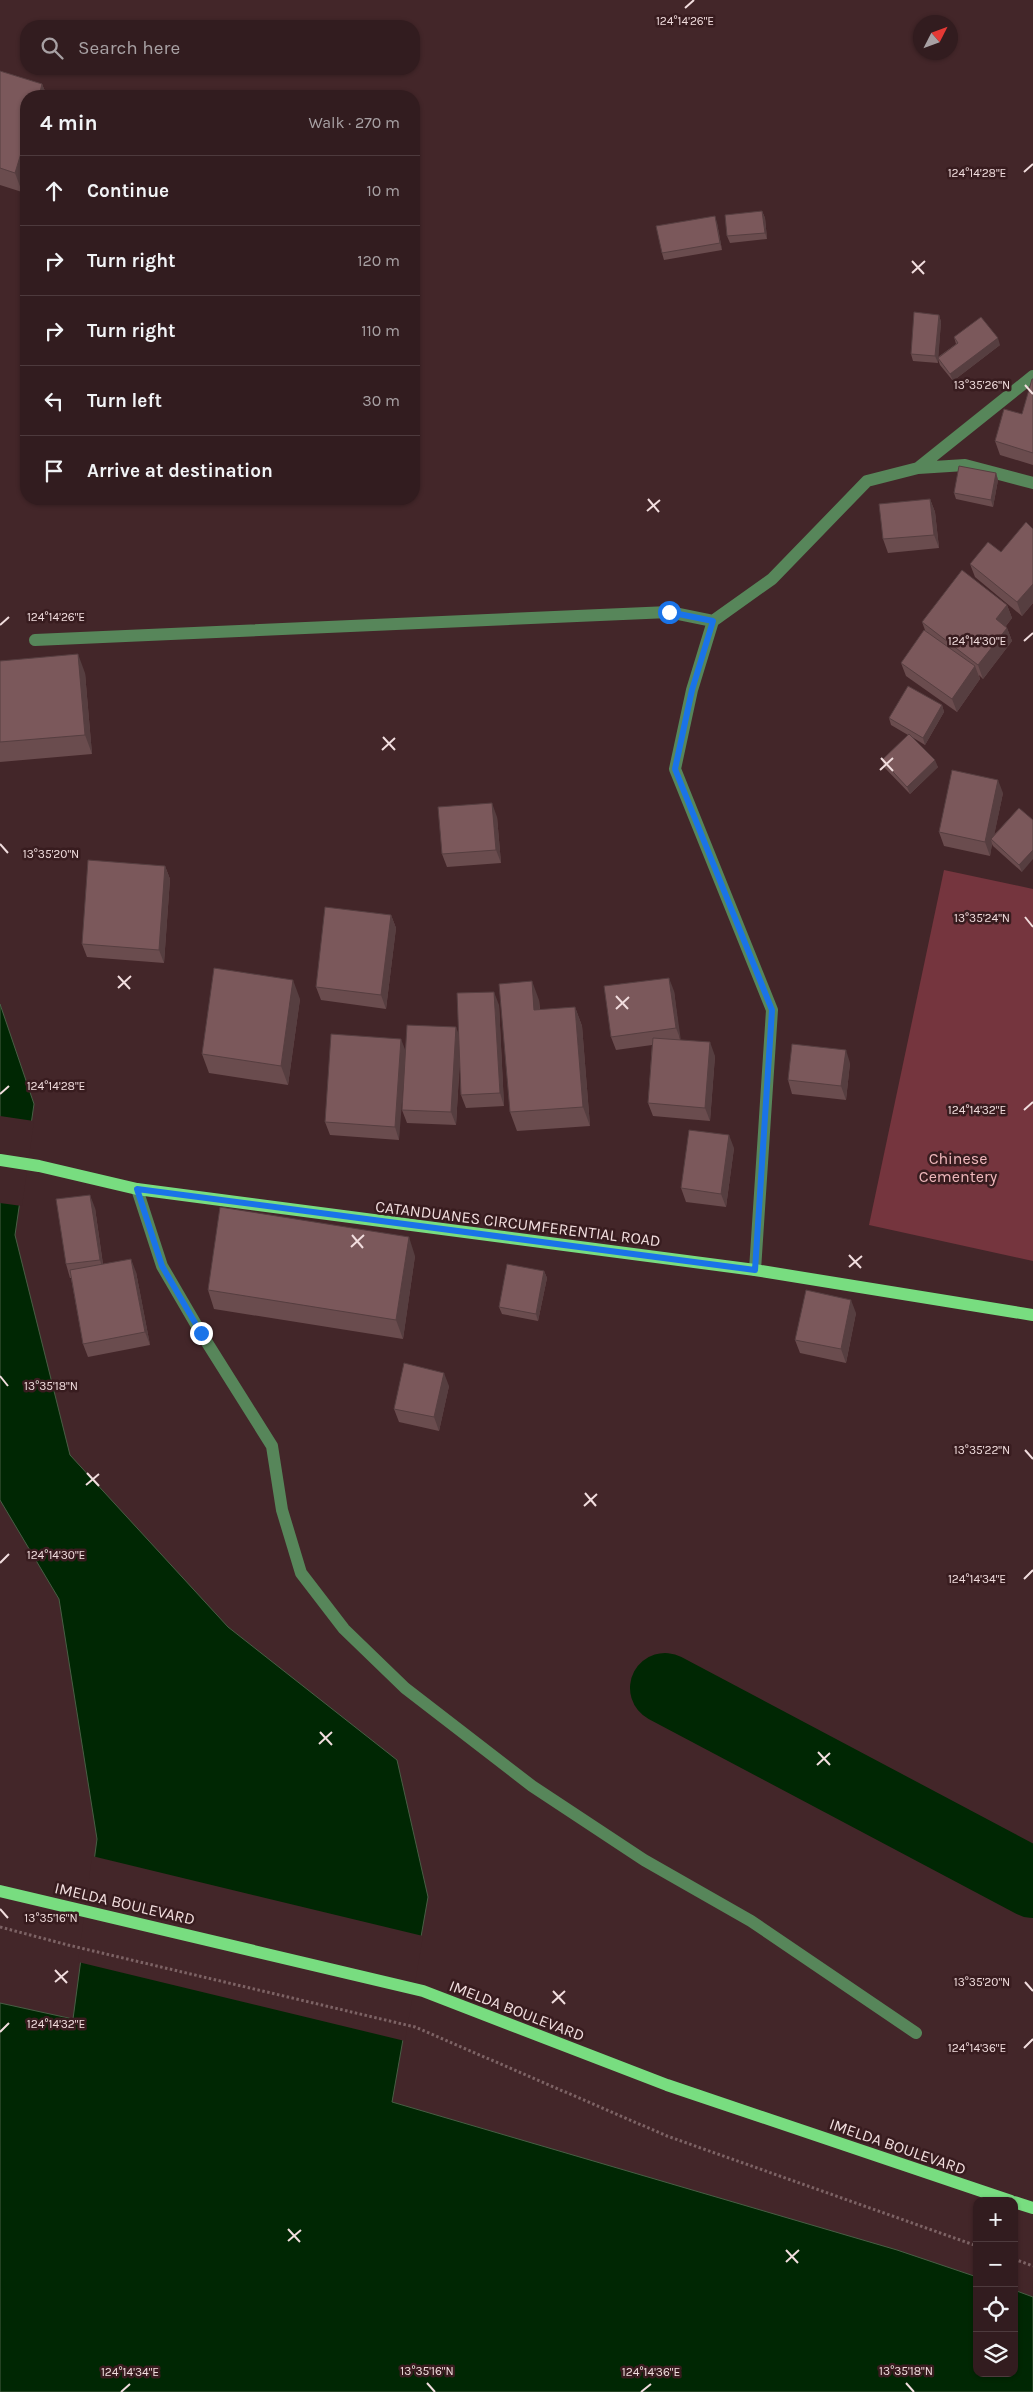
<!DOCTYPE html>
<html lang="en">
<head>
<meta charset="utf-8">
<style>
	:root { --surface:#321c1f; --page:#3d292c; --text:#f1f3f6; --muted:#a8a1a4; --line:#4d3a3d }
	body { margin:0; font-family:Karla,sans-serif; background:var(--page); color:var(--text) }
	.controls { position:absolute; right:15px; bottom:15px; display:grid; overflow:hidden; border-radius:10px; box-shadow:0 1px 4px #0004 }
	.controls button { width:45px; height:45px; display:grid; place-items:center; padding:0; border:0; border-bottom:1px solid var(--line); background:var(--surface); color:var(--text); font:25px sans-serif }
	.compass { position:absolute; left:913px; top:15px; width:45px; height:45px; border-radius:50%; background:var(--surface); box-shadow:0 1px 4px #0004; rotate:48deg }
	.stop { position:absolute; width:15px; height:15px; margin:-11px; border:4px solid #1a73e8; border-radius:50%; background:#fff }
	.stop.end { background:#1a73e8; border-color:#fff; box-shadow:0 1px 5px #0008 }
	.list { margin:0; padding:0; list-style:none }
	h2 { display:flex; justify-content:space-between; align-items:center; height:65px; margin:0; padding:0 20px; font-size:21px }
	h2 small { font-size:16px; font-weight:400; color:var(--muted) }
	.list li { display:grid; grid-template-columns:32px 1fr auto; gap:15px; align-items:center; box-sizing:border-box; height:70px; padding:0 20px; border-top:1px solid var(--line) }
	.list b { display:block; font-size:19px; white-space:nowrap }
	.list em { font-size:16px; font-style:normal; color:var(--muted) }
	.icon { flex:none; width:28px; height:28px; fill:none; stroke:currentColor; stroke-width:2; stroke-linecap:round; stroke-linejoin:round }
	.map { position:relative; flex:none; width:1033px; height:2392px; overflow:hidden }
	.search { position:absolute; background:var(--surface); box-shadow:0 1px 4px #0004; left:20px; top:20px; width:400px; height:55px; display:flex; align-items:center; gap:12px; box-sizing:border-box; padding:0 18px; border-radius:20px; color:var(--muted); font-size:19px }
	.panel { position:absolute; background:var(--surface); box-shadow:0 1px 4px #0004; left:20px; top:90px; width:400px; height:415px; border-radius:20px }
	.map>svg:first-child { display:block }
	.green { fill:#75353e }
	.water { fill:#002703; stroke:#485e45 }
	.pier { fill:#432629 }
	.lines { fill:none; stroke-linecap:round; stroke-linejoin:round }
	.river { stroke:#002703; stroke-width:70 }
	.path { stroke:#7d6365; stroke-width:3; stroke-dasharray:2.5 2.5; stroke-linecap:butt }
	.minor { stroke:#57865a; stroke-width:12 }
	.major { stroke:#78dd80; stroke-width:12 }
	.wall { fill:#6a4c4e }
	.shaded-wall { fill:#563e40 }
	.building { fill:#7b585b; stroke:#563e40 }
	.route { stroke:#1a73e8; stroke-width:6 }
	.ticks { fill:none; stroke:#f1ddde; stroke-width:2 }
	.labels { text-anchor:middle; stroke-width:5; stroke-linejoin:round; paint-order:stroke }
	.park-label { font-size:16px; fill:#efb8bc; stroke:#381c1f }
	.street-label { font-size:16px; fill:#f1ddde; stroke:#381c1f }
	.ticks-label { font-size:12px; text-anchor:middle; fill:#f1ddde; stroke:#381c1f; stroke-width:5; stroke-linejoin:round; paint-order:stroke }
</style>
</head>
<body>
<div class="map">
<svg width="1033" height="2392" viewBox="0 0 1033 2392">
	<rect width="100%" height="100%" fill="#432629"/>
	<path class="green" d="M944 870 1033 889V1261L869 1225Z"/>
	<path class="water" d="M0 1004 34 1104 15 1235 70 1455 228 1627 397 1760 428 1897 392 2102 897 2250 977 2277V2373H1014V2290L1033 2297V2392H0V2003L73 2019 97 1839 59 1599 0 1500Z"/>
	<path class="pier" d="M0 1116 34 1121 22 1206 0 1203Z
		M92 1856 423 1936 405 2041 78 1962Z"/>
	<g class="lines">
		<path class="river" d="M665 1688 1033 1883"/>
		<path class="path" d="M0 1927 68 1945 415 2027 667 2136 977 2246
			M1014 2259 1033 2266"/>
		<path class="minor" d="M918 468 1033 376
			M35 640 669 612 713 621
			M137 1189 162 1266 201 1333 272 1446 282 1510 301 1573 344 1629 405 1688 532 1786 644 1860 751 1921 916 2033
			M755 1270 772 1010 675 769 692 690 713 621 772 579 867 481 918 468 965 465 1033 483"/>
		<path class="major" d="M0 1160 39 1166 137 1189 755 1270 1033 1315
			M0 1891 423 1991 667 2085 1011 2201
			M1014 2202 1033 2208"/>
	</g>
	<path class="wall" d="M0 71 42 84 47 96H26V178L22 192 0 185Z
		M762 211 765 218 767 239 730 243 727 236Z
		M717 223 722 250 664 260 662 253Z
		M939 315 941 322 938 357 956 344 954 337 1000 345 953 381 940 365 938 359V363L913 361 911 354Z
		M1033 379V465L1000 455 995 441 1022 414Z
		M996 473 998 480 993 507 956 499 954 493Z
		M930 499 935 512 939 548 888 553 883 539Z
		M1033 529V603L1022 616 975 577 970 564 1001 552Z
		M1007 605 1012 618 1006 626 1007 628 1012 641 983 679 979 675 980 679 957 712 906 676 901 663 925 630 922 622Z
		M0 661 85 673 92 754 0 762Z
		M942 705 944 712 925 745 912 737 938 767 910 794 884 767 882 760 908 735 891 725 889 718Z
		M1003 793 994 835 1019 808 1022 872 993 846 992 844 990 856 944 846 939 832Z
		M497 817 501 863 447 867 442 854Z
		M165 866 170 879 164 963 87 957 82 944Z
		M391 915 396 928 386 1009 321 1000 316 987Z
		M674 991 680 1040 715 1056 710 1121 653 1116 648 1103 652 1045 616 1050 611 1037Z
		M300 999 288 1085 209 1073 202 1054Z
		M539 1000 540 1010 575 1007 582 1026 590 1126 517 1131 510 1112Z
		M499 1005 504 1106 466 1108 461 1095 460 1058 456 1125 407 1123 402 1110 458 1035Z
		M401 1039 399 1140 330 1135 325 1122Z
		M850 1063 846 1100 792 1094 788 1080Z
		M734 1148 726 1207 686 1202 681 1188Z
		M95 1208 103 1264 136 1272 150 1345 88 1357 83 1344 71 1278H70L66 1264Z
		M415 1256 403 1339 214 1309 208 1290Z
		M544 1271 547 1278 538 1321 502 1314 499 1307Z
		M856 1313 846 1363 800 1353 795 1340Z
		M449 1386 439 1431 399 1422 394 1409Z"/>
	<path class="shaded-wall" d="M42 84 47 96H39Z
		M26 137V178L22 192 15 173Z
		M762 211 765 218 767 239 765 233Z
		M715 216 717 223 722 250 720 243Z
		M939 315 941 322 938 363 935 356Z
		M998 338 1000 345 953 381 950 374Z
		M996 473 998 480 993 507 991 500Z
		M930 499 935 512 939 548 934 535Z
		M1033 584V603L1022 616 1017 602Z
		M1007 605 1012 618 1001 632 996 619Z
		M1007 628 1012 641 983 679 978 665Z
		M78 654 85 673 92 754 85 735Z
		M975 666 980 679 957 712 952 699Z
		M942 705 944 712 925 745 923 738Z
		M935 760 938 767 910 794 907 787Z
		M998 780 1003 793 993 841 991 839 992 844 990 856 985 842Z
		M492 803 497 817 501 863 496 850Z
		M1033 850V859L1022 872 1019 865Z
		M165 866 170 879 164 963 159 950Z
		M391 915 396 928 386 1009 381 995Z
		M669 978 674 991 681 1041 676 1028Z
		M293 980 300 999 288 1085 281 1066Z
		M532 981 539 1000 541 1029 534 1010Z
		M494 992 499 1005 504 1106 500 1093Z
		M575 1007 582 1026 590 1126 583 1107Z
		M456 1027 461 1040 456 1125 451 1112Z
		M401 1039 406 1052 399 1140 395 1127Z
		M710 1042 715 1056 710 1121 705 1108Z
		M846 1050 850 1063 846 1100 841 1086Z
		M729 1135 734 1148 726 1207 721 1194Z
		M90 1195 95 1208 104 1273 100 1260Z
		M409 1237 415 1256 403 1339 396 1320Z
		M131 1259 136 1272 150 1345 145 1332Z
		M544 1271 547 1278 538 1321 536 1314Z
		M851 1300 856 1313 846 1363 841 1349Z
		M444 1373 449 1386 439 1431 434 1417Z"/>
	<path class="building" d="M0 71 42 84 39 96H26V137L15 173 0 168Z
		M762 211 765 233 727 236 725 215Z
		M715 216 720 243 662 253 656 226Z
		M914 312 939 315 935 356 911 354Z
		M981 317 998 338 950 374 938 358 958 343 954 337Z
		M1032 379H1033V453L995 441 1004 409 1022 414Z
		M959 466 996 473 991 500 954 493Z
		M930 499 934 535 883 539 879 504Z
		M1026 522 1033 529V584L1017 602 970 564 988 542 1001 552Z
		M962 570 1007 605 996 619 1007 628 978 665 922 622Z
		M924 630 975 666 952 699 901 663Z
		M78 654 85 735 0 742V661Z
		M908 686 942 705 923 738 889 718Z
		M909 734 935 760 907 787 882 760Z
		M952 770 998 780 985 842 939 832Z
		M492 803 496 850 442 854 438 807Z
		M1019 808 1033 820V850L1019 865 991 839Z
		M88 860 165 866 159 950 82 944Z
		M325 907 391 915 381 995 316 987Z
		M214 968 293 980 281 1066 202 1054Z
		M669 978 676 1028 611 1037 604 986Z
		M532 981 534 1010 575 1007 583 1107 510 1112 499 984Z
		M494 992 500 1093 461 1095 457 993Z
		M407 1025 456 1027 451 1112 402 1110Z
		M331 1034 401 1039 395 1127 325 1122Z
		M653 1038 710 1042 705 1108 648 1103Z
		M792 1044 846 1050 841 1086 788 1080Z
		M689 1130 729 1135 721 1194 681 1188Z
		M90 1195 100 1260 66 1264 56 1199Z
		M220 1207 409 1237 396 1320 208 1290Z
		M131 1259 145 1332 83 1344 70 1270Z
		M507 1264 544 1271 536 1314 499 1307Z
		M806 1290 851 1300 841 1349 795 1340Z
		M404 1363 444 1373 434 1417 394 1409Z"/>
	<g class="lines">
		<path class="route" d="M201 1333 162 1266 137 1189 755 1270 772 1010 675 769 692 690 713 621 669 612"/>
	</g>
	<path class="ticks" d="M685 8 694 0M1024 172 1033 164M912 261 924 274M912 273 925 261M1025 385 1033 394M648 499 659 512M647 511 660 500M0 625 9 617M1024 641 1033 633M383 737 395 750M382 750 395 738M881 758 893 771M880 770 893 758M0 844 8 853M1025 917 1033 927M118 976 130 989M118 988 131 976M616 996 628 1009M616 1009 629 997M0 1094 9 1086M1024 1110 1033 1102M352 1235 363 1248M351 1247 364 1235M849 1255 861 1268M849 1267 862 1256M0 1376 8 1386M1025 1450 1033 1459M87 1473 99 1486M86 1485 99 1474M585 1493 596 1506M584 1506 597 1494M0 1563 9 1554M1024 1579 1033 1570M320 1732 332 1745M319 1744 332 1732M818 1752 830 1765M817 1765 830 1753M0 1909 8 1918M55 1970 67 1983M55 1982 68 1971M1025 1982 1033 1991M553 1991 565 2004M552 2003 565 1991M0 2032 9 2023M1024 2048 1033 2039M288 2229 300 2242M288 2241 301 2230M786 2250 798 2263M786 2262 799 2250M427 2383 435 2392M906 2383 914 2392M121 2392 130 2384M641 2392 651 2384"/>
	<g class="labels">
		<g class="park-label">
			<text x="958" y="1164">Chinese<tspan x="958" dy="18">Cementery</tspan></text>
		</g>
		<g class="street-label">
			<text transform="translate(518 1223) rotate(7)" y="6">CATANDUANES CIRCUMFERENTIAL ROAD</text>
			<text transform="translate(125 1903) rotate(13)" y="6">IMELDA BOULEVARD</text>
			<text transform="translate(517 2010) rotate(21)" y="6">IMELDA BOULEVARD</text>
			<text transform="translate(898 2146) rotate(19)" y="6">IMELDA BOULEVARD</text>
		</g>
	</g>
	<g class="ticks-label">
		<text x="685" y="25">124°14'26"E</text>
		<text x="977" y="177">124°14'28"E</text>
		<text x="982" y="389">13°35'26"N</text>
		<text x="56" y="621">124°14'26"E</text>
		<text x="977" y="645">124°14'30"E</text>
		<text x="51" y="858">13°35'20"N</text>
		<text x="982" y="922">13°35'24"N</text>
		<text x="56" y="1090">124°14'28"E</text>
		<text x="977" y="1114">124°14'32"E</text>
		<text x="51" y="1390">13°35'18"N</text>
		<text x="982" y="1454">13°35'22"N</text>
		<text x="56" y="1559">124°14'30"E</text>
		<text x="977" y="1583">124°14'34"E</text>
		<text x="51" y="1922">13°35'16"N</text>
		<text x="982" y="1986">13°35'20"N</text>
		<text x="56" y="2028">124°14'32"E</text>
		<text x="977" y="2052">124°14'36"E</text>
		<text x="427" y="2375">13°35'16"N</text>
		<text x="906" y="2375">13°35'18"N</text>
		<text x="130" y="2376">124°14'34"E</text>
		<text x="651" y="2376">124°14'36"E</text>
	</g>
</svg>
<div class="controls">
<button>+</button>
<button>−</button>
<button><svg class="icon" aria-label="locate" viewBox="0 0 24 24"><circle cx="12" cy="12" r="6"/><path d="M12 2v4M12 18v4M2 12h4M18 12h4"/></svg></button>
<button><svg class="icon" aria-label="layers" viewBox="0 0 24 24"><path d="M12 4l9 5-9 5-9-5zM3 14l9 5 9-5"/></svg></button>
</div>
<svg class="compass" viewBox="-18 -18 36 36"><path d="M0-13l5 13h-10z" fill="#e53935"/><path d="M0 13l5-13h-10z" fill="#a8a1a4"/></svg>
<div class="stop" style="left:669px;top:612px"></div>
<div class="stop end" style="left:201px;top:1333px"></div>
<div class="search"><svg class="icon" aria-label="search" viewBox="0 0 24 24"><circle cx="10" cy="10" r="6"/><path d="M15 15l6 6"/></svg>Search here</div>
<section class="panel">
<h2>4 min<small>Walk · 270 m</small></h2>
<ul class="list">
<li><svg class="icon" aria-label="ahead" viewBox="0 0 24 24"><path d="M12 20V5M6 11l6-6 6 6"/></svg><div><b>Continue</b></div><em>10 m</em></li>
<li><svg class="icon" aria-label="right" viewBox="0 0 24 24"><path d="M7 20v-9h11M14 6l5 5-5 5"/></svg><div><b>Turn right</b></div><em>120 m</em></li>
<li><svg class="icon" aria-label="right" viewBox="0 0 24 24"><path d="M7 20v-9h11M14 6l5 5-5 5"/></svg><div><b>Turn right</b></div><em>110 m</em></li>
<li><svg class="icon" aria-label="left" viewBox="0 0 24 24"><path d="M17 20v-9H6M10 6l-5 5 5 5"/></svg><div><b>Turn left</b></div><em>30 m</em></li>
<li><svg class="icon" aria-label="arrive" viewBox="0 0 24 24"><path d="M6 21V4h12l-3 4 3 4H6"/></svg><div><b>Arrive at destination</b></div></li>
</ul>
</section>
</div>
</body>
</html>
